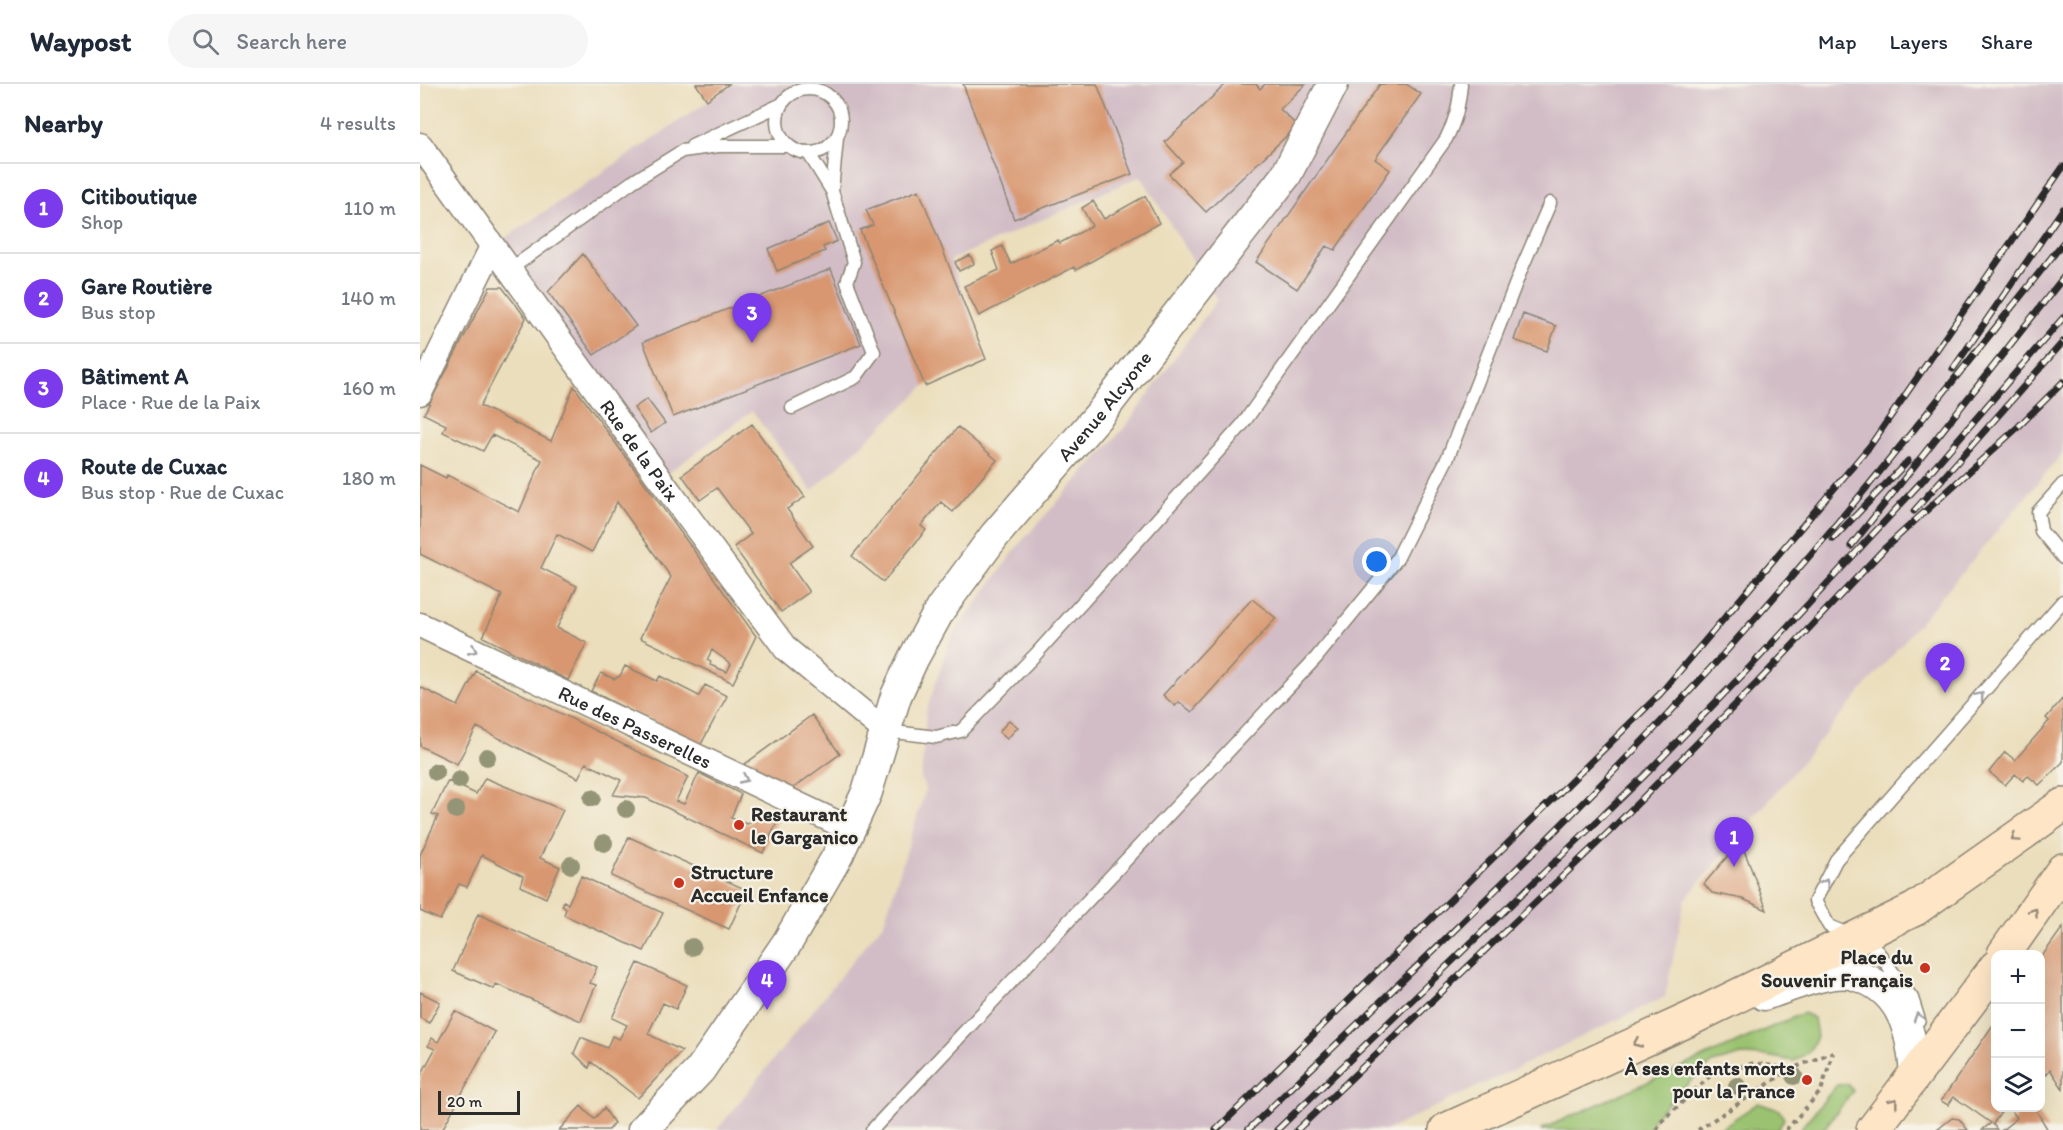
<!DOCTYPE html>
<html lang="en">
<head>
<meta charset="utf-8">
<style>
	:root { --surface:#fff; --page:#f6f6f7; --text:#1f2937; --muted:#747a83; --line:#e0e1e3; --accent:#7c3aed }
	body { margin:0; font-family:Itim,sans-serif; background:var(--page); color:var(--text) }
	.controls { position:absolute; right:18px; bottom:18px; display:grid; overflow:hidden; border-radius:12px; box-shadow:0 6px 24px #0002 }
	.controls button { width:54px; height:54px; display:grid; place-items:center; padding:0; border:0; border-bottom:2px solid var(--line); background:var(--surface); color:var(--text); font:30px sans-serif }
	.scale { position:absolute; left:18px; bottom:15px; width:82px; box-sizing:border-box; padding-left:6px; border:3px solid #2b2b2b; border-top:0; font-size:16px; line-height:21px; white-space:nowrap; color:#2b2b2b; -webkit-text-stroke:4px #f7f3e8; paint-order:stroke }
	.you { position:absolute; left:957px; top:478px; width:21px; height:21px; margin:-15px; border:4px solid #fff; border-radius:50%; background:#1a73e8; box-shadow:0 0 0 9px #1a73e833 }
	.badge { display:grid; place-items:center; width:39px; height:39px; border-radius:50%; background:var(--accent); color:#fff; font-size:20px; font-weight:700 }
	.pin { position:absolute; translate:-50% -50px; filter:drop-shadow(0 2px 3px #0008) }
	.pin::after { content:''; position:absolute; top:32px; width:21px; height:18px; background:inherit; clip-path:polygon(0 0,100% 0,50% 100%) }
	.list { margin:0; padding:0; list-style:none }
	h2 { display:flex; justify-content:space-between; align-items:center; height:78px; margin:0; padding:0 24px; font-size:26px }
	h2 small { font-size:20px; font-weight:400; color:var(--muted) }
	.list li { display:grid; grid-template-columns:39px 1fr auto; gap:18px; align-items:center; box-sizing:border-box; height:90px; padding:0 24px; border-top:2px solid var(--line) }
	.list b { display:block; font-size:22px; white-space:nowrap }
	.list p { margin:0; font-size:20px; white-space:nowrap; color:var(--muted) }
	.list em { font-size:20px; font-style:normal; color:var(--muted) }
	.icon { flex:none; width:33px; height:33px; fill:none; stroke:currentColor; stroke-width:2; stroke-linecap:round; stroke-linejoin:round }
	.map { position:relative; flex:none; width:1643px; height:1046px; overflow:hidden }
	header { display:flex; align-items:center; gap:36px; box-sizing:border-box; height:84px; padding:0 30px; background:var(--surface); border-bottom:2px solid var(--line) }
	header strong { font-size:28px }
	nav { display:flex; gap:33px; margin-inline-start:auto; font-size:21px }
	.search { width:420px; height:54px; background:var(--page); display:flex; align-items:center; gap:15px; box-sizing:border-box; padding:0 21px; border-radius:33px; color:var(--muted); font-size:22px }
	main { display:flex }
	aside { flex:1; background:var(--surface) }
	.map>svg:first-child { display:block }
	.industrial { fill:#d2bdc6 }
	.green { fill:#9ac26f; stroke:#62764d; stroke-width:1.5 }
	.building { fill:#d89770; fill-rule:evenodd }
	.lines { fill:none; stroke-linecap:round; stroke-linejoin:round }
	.service-casing { stroke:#8b8474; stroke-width:15 }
	.minor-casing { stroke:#8b8474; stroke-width:27 }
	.tertiary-casing { stroke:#8b8474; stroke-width:33 }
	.secondary-casing { stroke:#8b8474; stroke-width:36 }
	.path { stroke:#8b8474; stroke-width:4; stroke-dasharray:4.5 4.5; stroke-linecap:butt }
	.service { stroke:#fff; stroke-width:12 }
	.minor { stroke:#fff; stroke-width:24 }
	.tertiary { stroke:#fff; stroke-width:30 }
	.secondary { stroke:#fde5c5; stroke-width:33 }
	.rail-casing { stroke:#2b2b2b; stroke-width:7 }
	.rail { stroke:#f7f3e8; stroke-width:4.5; stroke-dasharray:14; stroke-linecap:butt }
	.tree { fill:#949477 }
	.oneway { stroke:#a0a0a0 }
	.oneway2 { stroke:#948878 }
	.poi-dot { fill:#c8321e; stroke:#f7f3e8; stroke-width:2 }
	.labels { text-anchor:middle; stroke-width:4.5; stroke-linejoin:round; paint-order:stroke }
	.street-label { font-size:20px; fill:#2b2b2b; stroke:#f7f3e8 }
	.poi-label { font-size:20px; font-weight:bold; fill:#2b2b2b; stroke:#f7f3e8; text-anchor:start }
</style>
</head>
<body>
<header>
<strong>Waypost</strong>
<div class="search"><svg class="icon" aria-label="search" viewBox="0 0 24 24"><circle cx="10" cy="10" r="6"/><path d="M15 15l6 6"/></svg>Search here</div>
<nav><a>Map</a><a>Layers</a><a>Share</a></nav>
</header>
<main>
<aside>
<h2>Nearby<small>4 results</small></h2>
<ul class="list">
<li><span class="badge">1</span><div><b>Citiboutique</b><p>Shop</p></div><em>110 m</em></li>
<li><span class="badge">2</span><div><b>Gare Routière</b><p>Bus stop</p></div><em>140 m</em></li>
<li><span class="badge">3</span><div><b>Bâtiment A</b><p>Place · Rue de la Paix</p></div><em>160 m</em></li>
<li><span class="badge">4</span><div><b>Route de Cuxac</b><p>Bus stop · Rue de Cuxac</p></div><em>180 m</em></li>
</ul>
</aside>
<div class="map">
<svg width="1643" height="1046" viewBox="0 0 1643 1046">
	<rect width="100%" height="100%" fill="#f7f3e8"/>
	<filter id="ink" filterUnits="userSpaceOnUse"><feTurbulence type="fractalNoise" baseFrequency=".0167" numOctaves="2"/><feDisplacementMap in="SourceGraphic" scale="12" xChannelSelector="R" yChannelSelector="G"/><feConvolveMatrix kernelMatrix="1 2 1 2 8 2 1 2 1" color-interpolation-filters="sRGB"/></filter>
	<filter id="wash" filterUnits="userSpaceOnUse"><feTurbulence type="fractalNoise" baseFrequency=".008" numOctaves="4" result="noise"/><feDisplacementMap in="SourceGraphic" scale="24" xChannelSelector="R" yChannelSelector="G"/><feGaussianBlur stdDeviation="1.35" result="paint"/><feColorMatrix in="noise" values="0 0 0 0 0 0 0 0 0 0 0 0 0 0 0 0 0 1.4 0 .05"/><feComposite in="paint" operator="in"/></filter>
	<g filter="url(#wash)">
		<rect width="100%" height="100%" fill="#ebdebc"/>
		<path class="industrial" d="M314 0H921L926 11 933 0H1643V369L1265 816 1245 913 967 1046H297L464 838 506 705 501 695 506 628 530 556 601 458 705 343 797 216 721 92 531 176 566 275 505 302 392 407 332 327 240 395 72 163Z"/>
		<path class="green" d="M1383 929 1394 934 1397 953 1389 968 1374 977 1346 972 1322 971 1293 979 1273 995 1234 1033 1229 1046H1120Z
			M1428 1000 1433 1007 1403 1046H1379L1417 1001Z
			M1338 1019 1359 1026 1364 1035 1358 1046H1298Z"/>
		<g id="blocks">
			<path class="building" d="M276 0H309L287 16Z
				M543 0H677L712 90 594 135Z
				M806 0H836L840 5 845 0H886L860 25 877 42 786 128 749 90 763 78 745 58Z
				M960 0H986L1001 10 955 75 970 86 915 166 906 162 877 205 836 178Z
				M499 106 566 275 505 302 440 146 453 141 446 126Z
				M725 112 739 139 656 186 654 183 559 232 544 202 579 186 572 167 582 162 591 180 638 156 640 159 672 142 662 124 673 117 684 135Z
				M409 139 417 157 403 163 405 167 357 187 348 165Z
				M163 170 216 242 174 271 128 208Z
				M550 171 554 180 539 187 535 178Z
				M411 185 441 260 253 333 223 258Z
				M70 203H82L106 234 60 322 131 357 154 302 336 552 313 599 220 554 251 493 197 418 172 468 137 450 121 484 157 502 137 544 167 559 148 596 63 553 82 511 0 470V381L26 394 27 391 99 428 122 376 72 351 63 367 23 348 26 341 4 330ZM292 566 311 580 307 588 290 581 291 578 287 576Z
				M1103 230 1136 242 1127 267 1094 256Z
				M227 315 245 339 231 349 214 324Z
				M332 340 385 413 367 425 393 462 369 479 389 508 361 528 314 463 331 450 297 404 280 416 262 391Z
				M538 343 577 376 533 428 521 418 501 442 506 446 463 498 432 472Z
				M832 515 856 534 772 628 759 618 755 622 743 611Z
				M205 582 237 597 240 592 279 612 285 601 307 612 280 662 171 607 181 589 194 595 200 592Z
				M56 587 268 693 256 717 264 720 279 689 321 710 311 734 327 740 330 739 337 724 359 734 343 769 226 714 193 711 201 696 166 679 158 694 57 643 37 680 0 662V603L38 622Z
				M1643 614V678L1619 701 1608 692 1603 697 1595 690 1585 701 1569 688 1585 668 1595 676 1629 637 1626 634Z
				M392 631 420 670 369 707 321 683Z
				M589 636 598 643 587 655 579 648Z
				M65 694 143 726 120 774 140 783 126 814 100 802 103 792 62 771 47 803 39 800 20 836 0 827V771L18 732 12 730 28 697 56 710Z
				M209 753 327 806 309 845 191 792Z
				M1316 762 1324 766 1347 826 1323 815 1292 809 1284 800Z
				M161 792 243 829 224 867 144 831 146 825 142 822 144 817 148 820Z
				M58 830 177 883 170 899 176 901 161 937 76 900 74 905 33 887Z
				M1643 843V1005L1630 985 1626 991 1620 988V875Z
				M218 879 267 901 256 925 243 919 228 950 262 967 218 1014 171 978 169 984 154 969 161 953 187 964 192 952 199 955 207 941 192 934Z
				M0 908 20 918 9 939 0 934Z
				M35 927 75 948 22 1046H0V993L15 965 8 962 12 954 18 958Z
				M1575 938V1023L1584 1024 1573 1040 1577 1046H1562L1571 1039 1534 1013 1528 1021 1521 1017Z
				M161 1022 174 1035 184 1024 194 1039 189 1046H139Z
				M1590 1024H1611L1616 1026 1628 1046H1582L1597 1034Z
				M1532 1034 1539 1035 1548 1046H1517Z"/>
		</g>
	</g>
	<g filter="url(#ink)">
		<use href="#blocks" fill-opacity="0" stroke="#8b8474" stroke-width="1.5"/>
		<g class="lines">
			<g class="service-casing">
				<path id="service" d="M357 37a32 32 0 1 1 64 0a32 32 0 1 1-64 0Z
					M272 62 360 21
					M412 107 417 54
					M89 186 212 98 262 67 298 62H368
					M372 324 436 293 454 268 427 198 434 178 412 107 389 70
					M1643 400 1618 428 1621 447 1643 474
					M466 647 516 653 541 647 616 570 822 341 1026 55C1036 36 1039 21 1041 0
					M1499 936 1492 914 1452 860 1409 842 1395 817 1416 776 1643 517
					M452 1046 896 574 977 475 1028 373 1101 186 1130 119"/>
			</g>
			<g class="minor-casing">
				<g id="minor">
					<path id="s1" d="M0 61 240 395 366 565 465 647"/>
					<path d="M0 309 72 163"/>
					<path id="s2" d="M0 541 430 745"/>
				</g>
			</g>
			<g class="tertiary-casing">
				<g id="tertiary">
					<path d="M1344 911C1367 904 1407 886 1430 890 1434 890 1439 893 1443 894 1484 910 1492 951 1495 990"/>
					<path id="s3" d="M223 1046 280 986 367 859 418 771 447 708 476 612 493 575 521 524 575 451 679 331 866 91 913 0"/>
				</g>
			</g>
			<g class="secondary-casing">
				<path id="secondary" d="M1584 870 1643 786
					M1026 1046 1270 935 1495 825 1643 721
					M1453 1046 1576 883"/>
			</g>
			<path class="path" d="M1237 1046 1241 1038 1291 991 1334 979 1371 985
				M1278 1046 1371 985 1413 968
				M1366 1046 1401 1007 1413 969"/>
			<use href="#service" class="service"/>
			<use href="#minor" class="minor"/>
			<use href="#tertiary" class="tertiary"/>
			<use href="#secondary" class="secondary"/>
			<g class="rail-casing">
				<path id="rail" d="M1533 285 1643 125
					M1494 427 1643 258
					M1413 455 1488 377
					M1431 462 1643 194
					M796 1046 1240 610 1450 362 1643 83
					M828 1046C1001 877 1180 712 1340 529 1445 410 1543 284 1643 159
					M857 1046 1224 692 1331 582 1503 396 1643 234
					M877 1046 1191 746 1337 599 1465 464 1598 343 1643 298"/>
			</g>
			<use href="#rail" class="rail"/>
		</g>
		<g class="tree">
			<circle cx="67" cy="673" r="9"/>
			<circle cx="16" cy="688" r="9"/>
			<circle cx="39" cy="696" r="9"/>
			<circle cx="172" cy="714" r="9"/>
			<circle cx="206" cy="725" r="9"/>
			<circle cx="36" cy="726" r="9"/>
			<circle cx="184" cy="759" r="9"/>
			<circle cx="151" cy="781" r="9"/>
			<circle cx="272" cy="863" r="9"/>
			<circle cx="1374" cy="992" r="9"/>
			<circle cx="1317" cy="1002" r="9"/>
		</g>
		<defs><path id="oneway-chevron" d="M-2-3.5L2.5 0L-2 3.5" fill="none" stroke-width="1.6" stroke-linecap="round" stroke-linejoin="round" transform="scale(1.5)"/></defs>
		<g class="oneway">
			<use href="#oneway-chevron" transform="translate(53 566) rotate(25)"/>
			<use href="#oneway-chevron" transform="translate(1560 612) rotate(-49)"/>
			<use href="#oneway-chevron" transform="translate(324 695) rotate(25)"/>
			<use href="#oneway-chevron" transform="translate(1405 799) rotate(-63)"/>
			<use href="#oneway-chevron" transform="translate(1498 933) rotate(-108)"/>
		</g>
		<g class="oneway2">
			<use href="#oneway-chevron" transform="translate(1595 754) rotate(145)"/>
			<use href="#oneway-chevron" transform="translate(1614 828) rotate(-55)"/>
			<use href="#oneway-chevron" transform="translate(1217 959) rotate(156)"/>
			<use href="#oneway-chevron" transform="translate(1474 1018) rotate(-52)"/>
		</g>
	</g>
	<g class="poi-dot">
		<circle cx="319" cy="741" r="6"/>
		<circle cx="259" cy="799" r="6"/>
		<circle cx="1505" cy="884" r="6"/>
		<circle cx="1387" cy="996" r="6"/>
	</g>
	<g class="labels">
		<g class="street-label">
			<text dy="7" stroke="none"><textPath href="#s3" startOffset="867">Avenue Alcyone</textPath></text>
			<text dy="7" stroke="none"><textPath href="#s1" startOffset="376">Rue de la Paix</textPath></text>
			<text dy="7" stroke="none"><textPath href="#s2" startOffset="238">Rue des Passerelles</textPath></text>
		</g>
		<g class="poi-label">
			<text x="331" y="737">Restaurant<tspan x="331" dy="23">le Garganico</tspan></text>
			<text x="271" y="795">Structure<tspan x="271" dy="23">Accueil Enfance</tspan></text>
			<text x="1493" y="880" text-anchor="end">Place du<tspan x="1493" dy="23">Souvenir Français</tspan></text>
			<text x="1375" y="991" text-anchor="end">À ses enfants morts<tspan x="1375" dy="23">pour la France</tspan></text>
		</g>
	</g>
</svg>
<div class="controls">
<button>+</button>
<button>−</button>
<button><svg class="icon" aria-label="layers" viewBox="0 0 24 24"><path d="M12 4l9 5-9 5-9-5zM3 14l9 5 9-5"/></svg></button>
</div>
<div class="scale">20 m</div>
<div class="you"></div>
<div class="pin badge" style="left:1314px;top:783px">1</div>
<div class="pin badge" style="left:1525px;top:609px">2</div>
<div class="pin badge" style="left:332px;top:259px">3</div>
<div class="pin badge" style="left:347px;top:926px">4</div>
</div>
</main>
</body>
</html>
